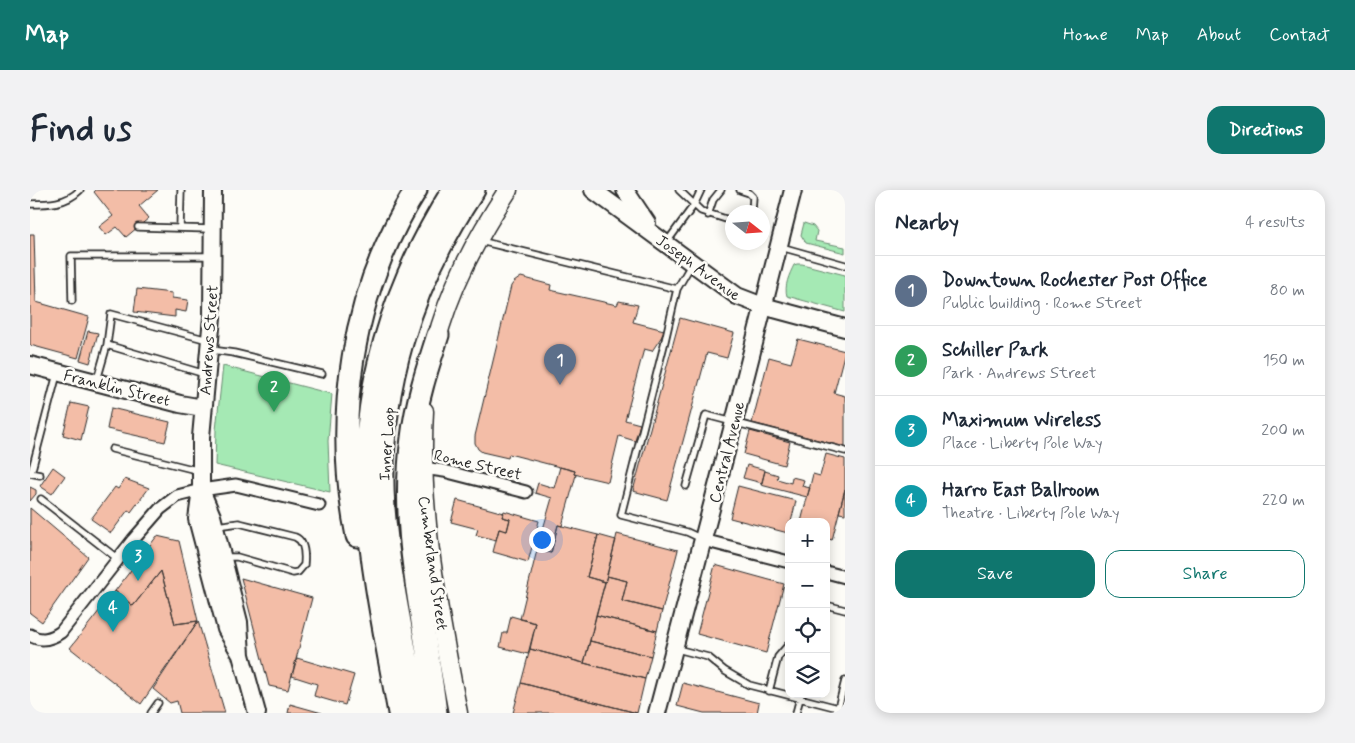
<!DOCTYPE html>
<html lang="en">
<head>
<meta charset="utf-8">
<style>
	:root { --surface:#fff; --page:#f2f2f3; --text:#1f2937; --muted:#747a83; --line:#e0e1e3; --accent:#0f766e }
	body { margin:0; font-family:Mynerve,sans-serif; background:var(--page); color:var(--text) }
	.controls { position:absolute; right:15px; bottom:15px; display:grid; overflow:hidden; border-radius:10px; box-shadow:0 2px 12px #0003 }
	.controls button { width:45px; height:45px; display:grid; place-items:center; padding:0; border:0; border-bottom:1px solid var(--line); background:var(--surface); color:var(--text); font:25px sans-serif }
	.compass { position:absolute; left:695px; top:15px; width:45px; height:45px; border-radius:50%; background:var(--surface); box-shadow:0 2px 12px #0003; rotate:107deg }
	.you { position:absolute; left:511px; top:349px; width:18px; height:18px; margin:-12px; border:4px solid #fff; border-radius:50%; background:#1a73e8; box-shadow:0 0 0 8px #1a73e833 }
	.badge { display:grid; place-items:center; width:32px; height:32px; border-radius:50%; background:var(--accent); color:#fff; font-size:16px; font-weight:700 }
	.pin { position:absolute; translate:-50% -41px; filter:drop-shadow(0 1px 2px #0008) }
	.pin::after { content:''; position:absolute; top:26px; width:18px; height:15px; background:inherit; clip-path:polygon(0 0,100% 0,50% 100%) }
	.list { margin:0; padding:0; list-style:none }
	h2 { display:flex; justify-content:space-between; align-items:center; height:65px; margin:0; padding:0 20px; font-size:21px }
	h2 small { font-size:16px; font-weight:400; color:var(--muted) }
	.list li { display:grid; grid-template-columns:32px 1fr auto; gap:15px; align-items:center; box-sizing:border-box; height:70px; padding:0 20px; border-top:1px solid var(--line) }
	.list b { display:block; font-size:19px; white-space:nowrap }
	.list p { margin:0; font-size:16px; white-space:nowrap; color:var(--muted) }
	.list em { font-size:16px; font-style:normal; color:var(--muted) }
	.actions { display:flex; gap:10px; padding:15px 20px }
	.actions a { flex:1; padding:11px 0; border:1px solid var(--accent); border-radius:15px; text-align:center; font-size:18px; color:var(--accent) }
	.actions .main { background:var(--accent); color:#fff }
	.icon { flex:none; width:28px; height:28px; fill:none; stroke:currentColor; stroke-width:2; stroke-linecap:round; stroke-linejoin:round }
	.map { position:relative; flex:none; width:815px; height:523px; overflow:hidden; border-radius:15px }
	header { display:flex; align-items:center; gap:30px; box-sizing:border-box; height:70px; padding:0 25px; background:var(--accent); color:#fff }
	header strong { font-size:24px }
	nav { display:flex; gap:28px; margin-inline-start:auto; font-size:18px }
	.intro { display:flex; align-items:center; justify-content:space-between; box-sizing:border-box; height:120px; padding:0 30px }
	h1 { margin:0; font-size:35px }
	.button { padding:12px 22px; border-radius:15px; background:var(--accent); color:#fff; font-size:18px; font-weight:700 }
	main { display:flex; gap:30px; padding:0 30px }
	aside { flex:1; background:var(--surface); border-radius:15px; box-shadow:0 2px 12px #0003 }
	.map>svg:first-child { display:block }
	.green { fill:#a5e9b4; stroke:#688a70 }
	.building { fill:#f3bda7; stroke:#2b2b2b }
	.lines { fill:none; stroke-linecap:round; stroke-linejoin:round }
	.lane-casing { stroke:#2b2b2b; stroke-width:9 }
	.street-casing { stroke:#2b2b2b; stroke-width:15 }
	.secondary-casing { stroke:#2b2b2b; stroke-width:20 }
	.primary-casing { stroke:#2b2b2b; stroke-width:21 }
	.highway-casing { stroke:#2b2b2b; stroke-width:25 }
	.lane { stroke:#fdfcf7; stroke-width:5.5 }
	.street { stroke:#fdfcf7; stroke-width:11 }
	.secondary { stroke:#fdfcf7; stroke-width:16 }
	.primary { stroke:#fdfcf7; stroke-width:18 }
	.highway { stroke:#fdfcf7; stroke-width:21 }
	.labels { text-anchor:middle; stroke-width:5; stroke-linejoin:round; paint-order:stroke }
	.street-label { font-size:16px; fill:#2b2b2b; stroke:#fdfcf7 }
</style>
</head>
<body>
<header>
<strong>Map</strong>
<nav><a>Home</a><a>Map</a><a>About</a><a>Contact</a></nav>
</header>
<div class="intro"><h1>Find us</h1><a class="button">Directions</a></div>
<main>
<div class="map">
<svg width="815" height="523" viewBox="0 0 815 523">
	<rect width="100%" height="100%" fill="#fdfcf7"/>
	<filter id="ink" filterUnits="userSpaceOnUse"><feTurbulence type="fractalNoise" baseFrequency=".02" numOctaves="2"/><feDisplacementMap in="SourceGraphic" scale="10" xChannelSelector="R" yChannelSelector="G"/><feConvolveMatrix kernelMatrix="1 2 1 2 8 2 1 2 1" color-interpolation-filters="sRGB"/></filter>
	<g filter="url(#ink)">
		<path class="green" d="M774 33 783 36 787 41 785 51 815 57V63L776 53 771 45Z
			M767 74H772L815 85V122L757 106C754 96 759 85 764 75Z
			M193 176 302 204 298 251 300 302 185 275 186 240Z"/>
		<path class="building" d="M66 0H128L109 16 119 28 96 47 87 37 76 45 69 37 83 26 64 2Z
			M0 44H4L6 112 59 127 48 168 0 155Z
			M491 87 521 95 520 100 587 115 589 111 608 115 603 132 634 140 632 146 622 161 614 159 595 230 610 234 605 251 589 246 578 292 544 284 545 281 479 264 478 268 452 262 448 259 445 253V246L481 96 484 92Z
			M107 99 142 103V108L158 110 156 122 145 120V127L104 122Z
			M650 128 704 143 697 168 677 163 637 310 603 301Z
			M58 141 68 143 60 173 50 170Z
			M768 149 815 161 804 203 815 206V257L722 233 739 167 761 173Z
			M41 213 59 217 51 250 33 245Z
			M81 218 140 232 135 252 77 239Z
			M720 241 760 252 754 275 714 264Z
			M796 264 815 269V299L802 350 796 348V332H771L783 284 790 286Z
			M717 275 735 280 732 293 713 288Z
			M23 277 35 286 22 304 10 296Z
			M530 277 545 281 544 284 546 285 532 336 528 335 521 363 507 360 522 308 505 303 508 293 524 298Z
			M735 281 748 285 747 289 761 293 762 287 774 290 772 296 780 298 777 307 731 295Z
			M95 289 119 298 101 322 98 320 81 343 61 329 85 297 88 299Z
			M708 296 766 311 761 332H759L758 343 700 328Z
			M0 297 6 300V304L0 311Z
			M815 299V324L809 323Z
			M427 310 474 323 472 327 480 329 477 341 469 339 466 350 446 345 448 339 421 332Z
			M0 318 58 367 12 432 0 423Z
			M474 321 509 331 498 372 463 362 469 339 477 341 480 329 472 327Z
			M528 335 568 345 557 387 575 392 554 473 500 459 506 433 490 429 507 360 521 363Z
			M587 344 648 360 632 421 592 411 597 391 577 386Z
			M568 345 586 350 575 392 557 387Z
			M127 346 149 351 168 431 145 434 131 381 103 416 85 401Z
			M685 375 754 394 736 463 667 444Z
			M131 381 145 434 168 431 111 514 40 458 85 401 103 416Z
			M577 386 597 391 592 411 632 421 627 441 566 425Z
			M211 388 282 408 258 500 239 496Z
			M566 425 627 441 621 466 560 451Z
			M481 426 506 433 498 464 470 457 473 443H477Z
			M168 431 195 523H150L147 511 140 513 123 499Z
			M560 451 621 466 615 489 554 473Z
			M500 459 615 489 607 523 491 493Z
			M267 468 324 485 315 515 284 506 287 494 262 486Z
			M491 493 607 523H483Z
			M653 493 729 513 727 523H674L647 516Z
			M260 514 292 523H258Z"/>
		<g class="lines">
			<g class="lane-casing">
				<path id="lane" d="M649 0 671 21 702 31
					M710 0 719 3 723 7 722 22
					M0 14C19 14 36 14 50 0
					M678 25 683 10 691 0
					M108 37 180 39
					M150 38 151 0
					M450 51 647 99
					M637 52 664 15 671 0
					M751 57 815 75
					M661 75 647 99 635 151 591 325 657 342 672 349
					M42 111 41 66H180
					M77 155 175 184
					M182 160 204 163 292 184
					M67 190 77 155 81 124 178 150
					M82 259 170 281
					M0 283 10 285
					M1 283 27 184
					M656 296 676 225 815 261
					M11 309 88 369
					M186 336 209 333 265 347C275 351 275 365 274 375L268 382 263 383 207 367H195
					M796 415 815 420
					M647 459 678 467 695 481 719 495 808 518 815 491
					M739 501 748 467 759 454
					M121 523 128 513
					M766 523 771 504"/>
			</g>
			<g class="street-casing">
				<path id="street" d="M393 278 414 281 496 302
					M673 350 759 372
					M796 382 815 387
					M0 445C11 452 21 449 31 442L103 350 130 319 147 306 171 300 206 295 289 315"/>
			</g>
			<g class="secondary-casing">
				<path id="secondary" d="M183 0 182 127 171 247V300L167 329 196 439 211 465
					M563 0 707 106 733 116 815 138
					M595 0 617 33
					M0 175 150 214 173 218
					M171 300 182 326 209 432 211 465 227 523
					M627 523 704 232 763 0"/>
			</g>
			<g class="primary-casing">
				<path id="primary" d="M405 156C419 99 446 49 478 0
					M394 221C388 326 409 421 428 523"/>
			</g>
			<g class="highway-casing">
				<path id="highway" d="M327 346C303 227 321 103 386 0
					M369 523C357 455 342 386 337 317 329 203 363 95 423 0
					M387 523C375 455 359 387 354 318 346 204 381 94 444 0
					M406 523C395 430 369 343 382 248 386 213 397 179 408 145"/>
			</g>
			<use href="#lane" class="lane"/>
			<use href="#street" class="street"/>
			<use href="#secondary" class="secondary"/>
			<use href="#primary" class="primary"/>
			<use href="#highway" class="highway"/>
		</g>
	</g>
	<g class="labels">
		<g class="street-label">
			<text transform="translate(669 77) rotate(36)" y="6">Joseph Avenue</text>
			<text transform="translate(178 150) rotate(-86)" y="6">Andrews Street</text>
			<text transform="translate(87 197) rotate(14)" y="6">Franklin Street</text>
			<text transform="translate(356 254) rotate(-86)" y="6">Inner Loop</text>
			<text transform="translate(696 262) rotate(-76)" y="6">Central Avenue</text>
			<text transform="translate(448 274) rotate(13)" y="6">Rome Street</text>
			<text transform="translate(404 373) rotate(82)" y="6">Cumberland Street</text>
		</g>
	</g>
</svg>
<div class="controls">
<button>+</button>
<button>−</button>
<button><svg class="icon" aria-label="locate" viewBox="0 0 24 24"><circle cx="12" cy="12" r="6"/><path d="M12 2v4M12 18v4M2 12h4M18 12h4"/></svg></button>
<button><svg class="icon" aria-label="layers" viewBox="0 0 24 24"><path d="M12 4l9 5-9 5-9-5zM3 14l9 5 9-5"/></svg></button>
</div>
<svg class="compass" viewBox="-18 -18 36 36"><path d="M0-13l5 13h-10z" fill="#e53935"/><path d="M0 13l5-13h-10z" fill="#747a83"/></svg>
<div class="you"></div>
<div class="pin badge" style="left:530px;top:195px;background:#5c6f8a">1</div>
<div class="pin badge" style="left:244px;top:222px;background:#2e9e5b">2</div>
<div class="pin badge" style="left:108px;top:391px;background:#0f9aa8">3</div>
<div class="pin badge" style="left:83px;top:442px;background:#0f9aa8">4</div>
</div>
<aside>
<h2>Nearby<small>4 results</small></h2>
<ul class="list">
<li><span class="badge" style="background:#5c6f8a">1</span><div><b>Downtown Rochester Post Office</b><p>Public building · Rome Street</p></div><em>80 m</em></li>
<li><span class="badge" style="background:#2e9e5b">2</span><div><b>Schiller Park</b><p>Park · Andrews Street</p></div><em>150 m</em></li>
<li><span class="badge" style="background:#0f9aa8">3</span><div><b>Maximum Wireless</b><p>Place · Liberty Pole Way</p></div><em>200 m</em></li>
<li><span class="badge" style="background:#0f9aa8">4</span><div><b>Harro East Ballroom</b><p>Theatre · Liberty Pole Way</p></div><em>220 m</em></li>
</ul>
<div class="actions"><a class="main">Save</a><a>Share</a></div>
</aside>
</main>
</body>
</html>
